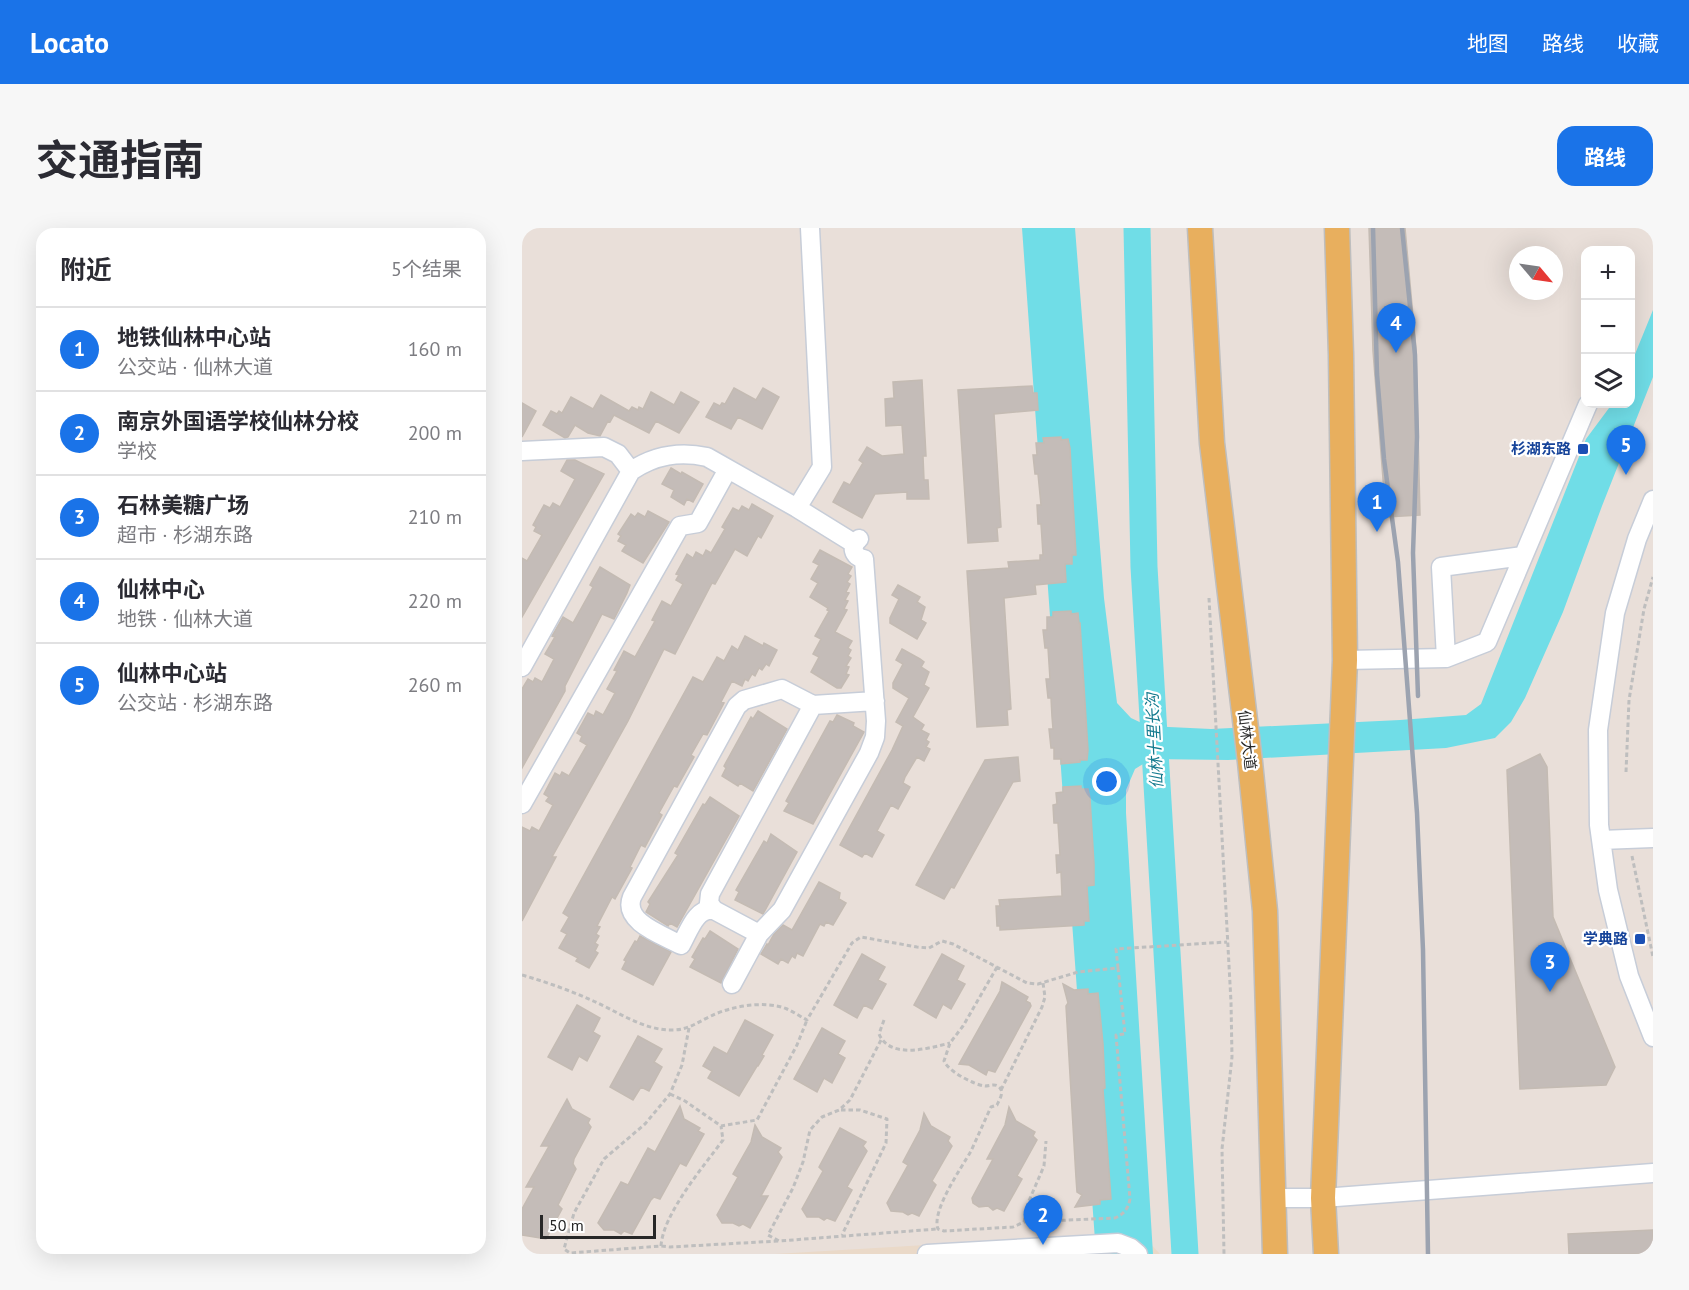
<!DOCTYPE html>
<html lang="zh">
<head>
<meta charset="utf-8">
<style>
	:root { --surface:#fff; --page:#f7f7f7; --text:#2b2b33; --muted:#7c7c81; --line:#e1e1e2; --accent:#1a73e8 }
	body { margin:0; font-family:"PT Sans","Noto Sans SC",sans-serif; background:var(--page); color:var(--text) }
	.controls { position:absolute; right:18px; top:18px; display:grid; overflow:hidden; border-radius:12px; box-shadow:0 6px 24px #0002 }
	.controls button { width:54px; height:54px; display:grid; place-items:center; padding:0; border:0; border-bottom:2px solid var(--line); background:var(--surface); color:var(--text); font:30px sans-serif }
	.compass { position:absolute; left:987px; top:18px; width:54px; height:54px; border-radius:50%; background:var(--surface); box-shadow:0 6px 24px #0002; rotate:119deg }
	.scale { position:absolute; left:18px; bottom:15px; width:116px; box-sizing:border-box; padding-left:6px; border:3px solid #272727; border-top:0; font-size:16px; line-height:21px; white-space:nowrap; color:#272727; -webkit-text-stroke:4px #fff; paint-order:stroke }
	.you { position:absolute; left:585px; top:554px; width:21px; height:21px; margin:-15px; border:4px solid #fff; border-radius:50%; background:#1a73e8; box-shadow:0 0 0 9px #1a73e833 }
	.badge { display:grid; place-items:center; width:39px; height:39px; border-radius:50%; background:var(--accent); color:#fff; font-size:20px; font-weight:700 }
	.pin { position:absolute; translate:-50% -50px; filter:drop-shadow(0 2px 3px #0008) }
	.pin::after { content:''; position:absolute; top:32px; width:21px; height:18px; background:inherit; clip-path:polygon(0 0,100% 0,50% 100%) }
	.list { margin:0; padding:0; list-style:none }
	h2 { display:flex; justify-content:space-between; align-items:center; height:78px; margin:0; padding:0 24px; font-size:26px }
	h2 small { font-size:20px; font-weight:400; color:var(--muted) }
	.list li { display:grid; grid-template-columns:39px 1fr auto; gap:18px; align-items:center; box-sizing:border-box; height:84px; padding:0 24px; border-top:2px solid var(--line) }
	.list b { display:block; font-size:22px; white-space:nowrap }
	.list p { margin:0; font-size:20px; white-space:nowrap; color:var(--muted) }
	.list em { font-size:20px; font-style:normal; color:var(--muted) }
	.icon { flex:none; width:33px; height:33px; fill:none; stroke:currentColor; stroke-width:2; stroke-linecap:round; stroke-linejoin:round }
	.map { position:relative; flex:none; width:1131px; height:1026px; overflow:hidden; border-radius:18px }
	header { display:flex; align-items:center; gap:36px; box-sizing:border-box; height:84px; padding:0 30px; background:var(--accent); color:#fff }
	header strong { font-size:28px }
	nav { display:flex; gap:33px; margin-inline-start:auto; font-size:21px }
	.intro { display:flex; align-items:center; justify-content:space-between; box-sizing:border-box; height:144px; padding:0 36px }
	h1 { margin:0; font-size:42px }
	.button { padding:15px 27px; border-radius:18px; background:var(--accent); color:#fff; font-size:21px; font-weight:700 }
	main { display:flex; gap:36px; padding:0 36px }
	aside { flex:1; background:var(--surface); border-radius:18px; box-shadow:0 6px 24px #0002 }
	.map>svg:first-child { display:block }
	.education { fill:#ead9c8 }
	.water { fill:#70dde7 }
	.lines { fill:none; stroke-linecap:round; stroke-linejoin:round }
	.river { stroke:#70dde7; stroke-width:27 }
	.building { fill:#c4bcb8; stroke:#c4bbb3; stroke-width:1.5 }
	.minor-casing { stroke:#c7cdd8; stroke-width:21 }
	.major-casing { stroke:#bebebe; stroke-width:27 }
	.path { stroke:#bebebe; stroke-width:3; stroke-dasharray:4.5 3; stroke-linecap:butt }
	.minor { stroke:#fff; stroke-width:18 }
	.major { stroke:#e8af5e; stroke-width:24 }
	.rail { stroke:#9ca3b0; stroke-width:4.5 }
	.transit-dot { fill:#1a4fb4; stroke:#fff; stroke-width:2 }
	.labels { text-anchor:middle; stroke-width:4.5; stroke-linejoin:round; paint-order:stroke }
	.transit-label { font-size:15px; font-weight:bold; fill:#164399; stroke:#fff; text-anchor:end }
	.street-label { font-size:15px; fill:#272727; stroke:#fff }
	.water-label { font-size:16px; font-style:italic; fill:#147a8e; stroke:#fff }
</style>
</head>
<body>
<header>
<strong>Locato</strong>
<nav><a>地图</a><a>路线</a><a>收藏</a></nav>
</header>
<div class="intro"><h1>交通指南</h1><a class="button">路线</a></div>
<main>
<aside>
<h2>附近<small>5个结果</small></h2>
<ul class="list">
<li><span class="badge">1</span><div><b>地铁仙林中心站</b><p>公交站 · 仙林大道</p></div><em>160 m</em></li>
<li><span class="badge">2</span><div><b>南京外国语学校仙林分校</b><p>学校</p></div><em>200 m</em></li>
<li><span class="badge">3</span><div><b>石林美糖广场</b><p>超市 · 杉湖东路</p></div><em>210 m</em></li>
<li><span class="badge">4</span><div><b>仙林中心</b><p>地铁 · 仙林大道</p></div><em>220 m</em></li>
<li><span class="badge">5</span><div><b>仙林中心站</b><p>公交站 · 杉湖东路</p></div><em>260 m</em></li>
</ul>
</aside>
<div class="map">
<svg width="1131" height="1026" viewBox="0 0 1131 1026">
	<rect width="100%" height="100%" fill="#e9dfd9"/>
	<path class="education" d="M602 1005 622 1009 638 1026H253Z"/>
	<path class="water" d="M500 0H553L582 370 595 475 609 490 626 498 689 501 878 492 944 487 959 476 1064 211 1090 176H1108L1109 136 1131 82V149L1080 278 1041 384 1003 470 989 494 973 510 924 520 706 532 629 531 613 541 604 562V585L631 1026H574Z"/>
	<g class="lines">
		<path class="river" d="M615 0 622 339 663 1026"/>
	</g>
	<path class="building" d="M847 0H883L894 121 898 287 864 289 851 123Z
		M400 152 404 228H401L402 252H406L407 271H385V264L353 266 340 290 311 274 322 254 328 257 341 235 337 232 345 219 360 228 382 226 380 197 364 198 363 171 372 170 371 154Z
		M510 158 511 165H515L516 182 472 186 479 299 475 300 476 313 446 315 436 162Z
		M212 160 234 172 241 160 257 169 240 201 216 189 209 201 184 189 192 175 198 178 200 175 203 176Z
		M129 164 152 177 159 164 177 174 157 205 134 193 127 205 92 187 88 194 86 193 78 208 66 205 53 197 46 209 43 210 21 197 29 183 35 186 37 183 40 185 49 169 71 181 79 167 107 183 110 179 116 182 117 179 121 181Z
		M0 175 14 183 0 209Z
		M539 209V212L546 211 548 220 554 327H550V336H543L544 354 513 357 514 366 482 370 489 481 485 482 486 497 455 499 445 343 487 340 486 334 518 332V327H521L519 296H516L515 277H519L516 246H513L511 227H515L514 215H522L521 210Z
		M45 232H53L82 246 0 389V330L5 333 20 307 12 303 14 299 11 297 22 277 28 280 31 275 38 279 53 251 39 243Z
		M149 240 159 246 160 244 181 256 171 274 165 271 162 277 149 269 152 262 140 256Z
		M230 276 251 288 239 310 236 308 225 328 213 321 193 356 190 355 153 426 142 421 106 493 30 629H34L0 693V599L8 603 10 599 17 603 31 577 24 573 27 569 22 566 33 545 38 548 40 544 47 548 65 517 58 513 60 508 55 505 66 485 72 488 74 483 81 487 93 465 85 461 95 443 92 442 102 423 113 429 133 393 130 392 140 373 149 378 161 356 154 352 157 347 154 346 165 326 171 330 174 324 181 328 184 322 189 325 203 301 200 299 211 280 217 283 220 278 227 282Z
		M126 283 147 294 121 335 100 323 104 317 96 313 99 308 96 306 109 286 113 289 116 285 123 289Z
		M298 322 330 339 326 346 329 348 325 354 328 356 324 364 327 365 323 372 326 373 322 381 325 382 313 404 330 413 326 420 329 422 326 428 329 430 324 438 327 439 324 446 327 447 319 460H315L289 444 297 429 291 426 299 411 293 408 307 383 305 382 306 380 288 369 296 355 289 351 297 337 291 334Z
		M78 339 108 357 105 365 92 391 80 386 43 458V463L0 540V461L6 451 11 454 13 450 20 454 32 431 23 426 33 409 30 408 41 389 51 395 71 359 68 357Z
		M376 357 398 369 395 374 403 379 399 392 404 395 395 411 368 395V390L377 371 370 367Z
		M549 383V386L556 385 557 395H558L566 522 565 532H558V534L539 536V531H532V520H529L527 501H531L530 489 529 470H526L524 451H528L526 420H523L521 402H525V389H531V384Z
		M223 408 241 418 242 415 255 422 247 438 244 436 240 442 237 440 233 448 230 446 226 453 223 451 220 458 210 453 199 474 202 475 185 507 181 506 169 527 172 529 155 559 152 558 137 585 140 587 123 619 119 617 108 639 110 640 93 671 90 669 75 698 78 699 74 706 77 708 73 715 76 717 73 723 76 725 67 740 54 733 56 730 37 720 45 706 39 703 47 689 41 685 171 449 181 454 195 429 202 433 210 418 216 422Z
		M380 421 398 431 402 434 399 439 407 444 402 457 407 460 391 489 402 497 399 502 407 506 404 512 407 514 404 519 408 521 402 533 395 529 383 549 381 555 388 559 376 581 369 577 355 603 362 607 350 629 343 625 340 629 318 617 370 522 381 498 374 494 387 470 371 460V455L381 436 374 432Z
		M236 483 265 501 231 563 218 555 216 558 200 548 204 540 202 538 229 489 231 491Z
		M315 487 332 495 331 498 342 504 291 596 262 583 267 575 264 573 308 493 311 494Z
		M1018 526 1025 539 1031 689 1093 839 1084 857 998 861 985 542Z
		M496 529 498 553 491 554 432 660 429 659 422 671 394 657 463 532Z
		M559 558V561H566L568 570 572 636V657L565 658 567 693H562V697L478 702V698H475L474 678H478L477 672 540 668 539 644 535 645 534 627H538L536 595H532L531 577 535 576 534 565 541 564V559Z
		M188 569 217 588 155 699 148 695 146 698 124 684 128 676 126 674 156 627 153 625 181 576 183 577Z
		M249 606 275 624 241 686 213 672 217 664 214 662 242 613 245 615Z
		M297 654 318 665 317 671 324 675 311 697 304 694 302 698 298 696 281 728 275 725 273 730 270 728 266 735 259 731 256 736 239 726 245 716 246 717 252 706 261 697 270 702Z
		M188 703 216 721 199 755 168 739 173 731 170 729 181 710 183 711Z
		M118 708 149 724 131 757 100 741 104 733 102 732 113 713 115 714Z
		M340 726 363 739 356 752 364 756 350 781 342 777 335 790 312 777Z
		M420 726 442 738 435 752 443 756 429 781 421 776 414 790 392 777Z
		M480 754 506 769 504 773 508 775 509 778 473 844 466 842 464 847 447 837 437 836 478 763Z
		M541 756 552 762 566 761V766L576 765 581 816 583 860 581 861 589 971 578 972V976L553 979 560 967 555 964 554 950 544 778 546 775Z
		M55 777 78 790 71 804 78 808 65 833 57 828 50 842 26 829Z
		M223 792 251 807 240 827 242 828 236 838H235L217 868 186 850 190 843 181 838 192 819 205 826Z
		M300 800 323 813 316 826 323 830 310 855 302 850 295 864 272 851Z
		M116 808 140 821 132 834 140 839 127 863 119 859 111 872 88 859Z
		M45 871 50 881 68 891 66 895 69 899 52 931 51 936 54 941 36 977 40 981 24 1011 0 1007V981L12 959H4L27 918H19Z
		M158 878 162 891 178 900 176 903 182 906 164 938 158 935 138 971 132 969 129 972 110 1006 102 1003 99 1006 92 1002H82L76 995 99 954 106 957 126 920 133 924Z
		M487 879 494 893 513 904 511 908 515 912 495 948 500 951 482 983 475 980 471 982 466 978 457 979 451 975 450 970 471 931H465L483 897Z
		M402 885 409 898 428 909 426 913 430 918 410 953 414 957 397 988 390 985 386 987 381 984 369 983 365 975 386 937 381 934 398 902Z
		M233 897 240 909 259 920 256 924 260 929 239 968H246L228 1000 221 996 217 998 211 995H200L195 987 216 949 211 946 229 914Z
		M318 900 344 914 341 918 345 923 325 959 330 962 313 993 305 990 302 992 297 989H285L280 981 301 943 297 939Z
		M1131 1002V1026H1047L1046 1006Z"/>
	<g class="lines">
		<g class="minor-casing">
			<path id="minor" d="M288 0 300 239 275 280 333 316
				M0 223 82 219 96 226 109 243
				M1131 272 1115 311 1093 385 1076 502 1077 597 1086 662 1107 748 1131 809
				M924 430 919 339 1001 328
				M823 432 924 430 965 414 1066 176
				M0 439 109 243C133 227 157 223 185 229L275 280
				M0 576 158 298 176 295 206 241
				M1079 612 1131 610
				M192 682C174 679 167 703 159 717 141 707 100 694 110 669L215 478 222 472 260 461 291 477
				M237 706 192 682 187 675 188 666 291 477 353 473
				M210 756 237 706 260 682 347 525 353 509 354 493 342 331C331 329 328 318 337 311
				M751 970H801L1131 945
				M405 1026 596 1015 609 1020 616 1026"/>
		</g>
		<g class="major-casing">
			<path id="major" d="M678 0 690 215 728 534 743 683 753 1026
				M804 1026 801 970 823 432 819 127 815 0"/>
		</g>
		<path class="path" d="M687 370 709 774 710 829 700 921 702 1026
			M1104 544 1107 472 1122 381 1131 349
			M1110 628 1131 729
			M475 739 441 798 428 815 422 833C426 843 452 857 463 858 468 858 473 855 477 859 483 864 477 872 475 877L469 879C462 894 456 908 449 923 440 939 409 983 416 1001L422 1003 491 999 502 994 506 975 522 938 524 913
			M596 740 594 721 705 714
			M0 747C24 754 47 762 69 772 95 783 122 803 151 802 166 802 176 794 189 788 209 778 244 772 265 781 272 784 279 789 285 792L330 715 339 709 395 719 407 720 420 713 431 716 505 755 516 756 556 744 596 740 603 806 594 807 608 971C606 981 602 986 593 990L502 994
			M362 792 357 806C368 832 408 820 428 815
			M167 800 160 837 148 866 123 896 82 931 52 985 42 1021 48 1025 139 1018 148 1019 257 1013
			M359 812 328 872 317 882 300 889 288 902 281 934 271 960 246 1007 257 1013 415 1001
			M479 862 520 779 523 769 521 755
			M148 866 163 873 199 898 235 892 275 817 285 792
			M319 882H338L365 891 364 915 320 1007
			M139 1018C141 986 181 939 201 912L199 898"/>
		<use href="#minor" class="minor"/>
		<use href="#major" class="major"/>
		<path class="rail" d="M851 0 855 146 862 231 876 334 895 585 901 722 906 1026
			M880 0 893 127 895 209 891 325 896 468"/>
	</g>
	<g class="transit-dot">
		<rect x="1055" y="215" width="12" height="12" rx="3"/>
		<rect x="1112" y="705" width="12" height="12" rx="3"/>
	</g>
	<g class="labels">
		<g class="transit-label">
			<text x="1049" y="226">杉湖东路</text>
			<text x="1106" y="716">学典路</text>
		</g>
		<g class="street-label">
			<text transform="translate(725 512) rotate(83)" y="5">仙林大道</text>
		</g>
		<g class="water-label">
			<text transform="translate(632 513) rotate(-93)" y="6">仙林十里长沟</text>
		</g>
	</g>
</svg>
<div class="controls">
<button>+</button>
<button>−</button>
<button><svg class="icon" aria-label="layers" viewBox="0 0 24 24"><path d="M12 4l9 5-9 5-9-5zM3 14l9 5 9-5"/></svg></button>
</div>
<svg class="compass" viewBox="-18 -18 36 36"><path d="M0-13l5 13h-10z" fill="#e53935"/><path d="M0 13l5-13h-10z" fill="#7c7c81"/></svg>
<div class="scale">50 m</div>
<div class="you"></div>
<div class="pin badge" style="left:855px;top:304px">1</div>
<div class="pin badge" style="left:521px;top:1017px">2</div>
<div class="pin badge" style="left:1028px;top:764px">3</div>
<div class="pin badge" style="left:874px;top:125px">4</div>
<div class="pin badge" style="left:1104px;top:247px">5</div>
</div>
</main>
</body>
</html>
